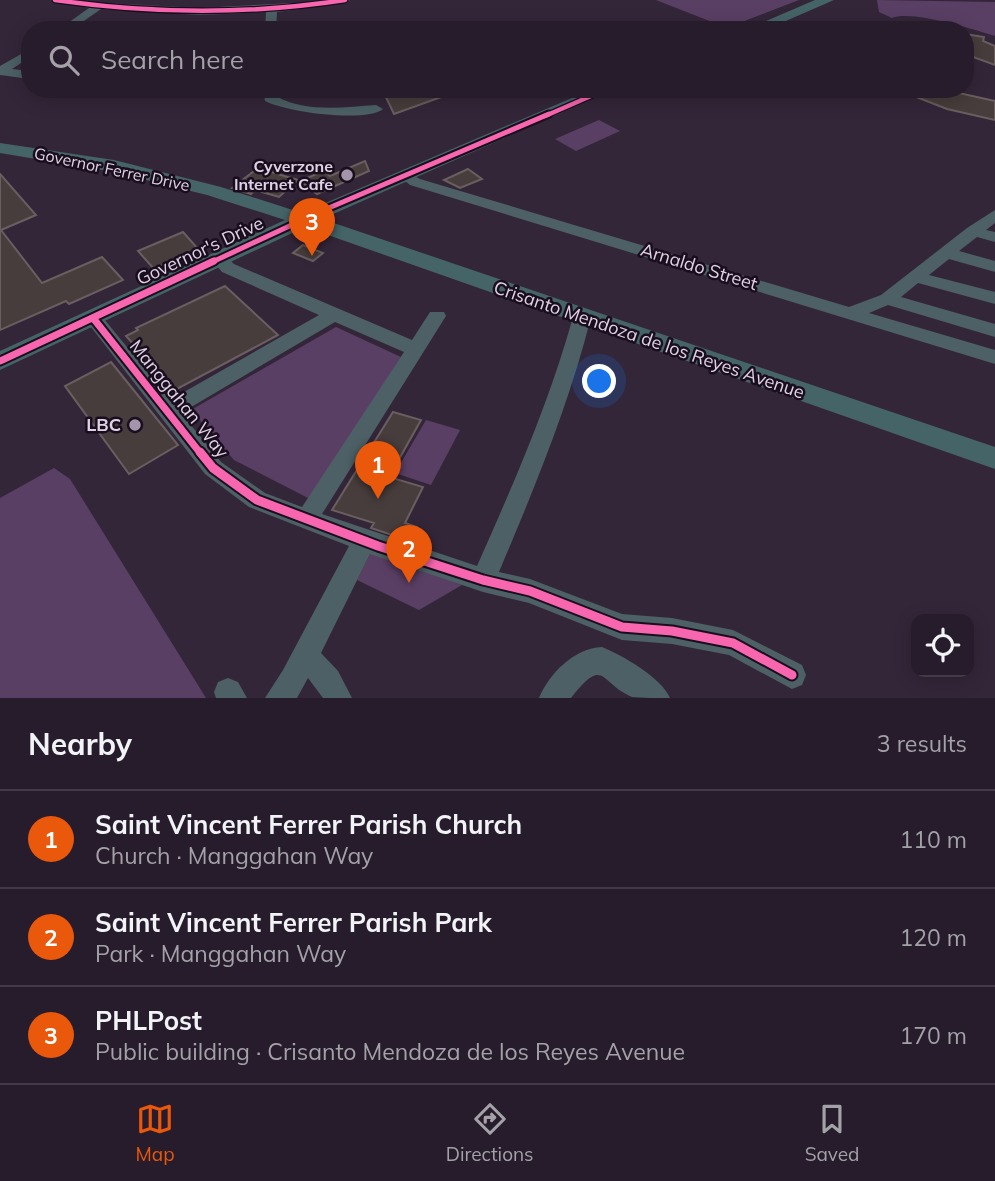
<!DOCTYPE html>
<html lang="en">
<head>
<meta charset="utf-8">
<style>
	:root { --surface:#271c2b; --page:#2f2533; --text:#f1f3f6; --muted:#a4a1a9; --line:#433a47; --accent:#ea580c }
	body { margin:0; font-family:Mulish,sans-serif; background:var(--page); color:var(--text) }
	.controls { position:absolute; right:21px; bottom:21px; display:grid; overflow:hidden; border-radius:14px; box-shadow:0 4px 18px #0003 }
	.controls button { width:63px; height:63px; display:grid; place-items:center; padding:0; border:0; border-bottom:2px solid var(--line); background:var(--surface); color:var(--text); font:35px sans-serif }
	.you { position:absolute; left:600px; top:382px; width:24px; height:24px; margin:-18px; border:5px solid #fff; border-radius:50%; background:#1a73e8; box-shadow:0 0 0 10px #1a73e833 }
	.badge { display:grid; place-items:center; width:46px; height:46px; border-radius:50%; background:var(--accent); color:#fff; font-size:23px; font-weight:700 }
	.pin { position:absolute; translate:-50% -58px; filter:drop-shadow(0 2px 4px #0008) }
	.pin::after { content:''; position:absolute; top:37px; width:24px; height:21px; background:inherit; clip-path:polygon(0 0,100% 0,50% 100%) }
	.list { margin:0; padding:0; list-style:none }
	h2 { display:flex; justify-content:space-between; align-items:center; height:91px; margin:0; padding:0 28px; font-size:30px }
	h2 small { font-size:23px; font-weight:400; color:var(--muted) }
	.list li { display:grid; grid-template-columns:46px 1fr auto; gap:21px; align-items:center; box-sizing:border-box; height:98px; padding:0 28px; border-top:2px solid var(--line) }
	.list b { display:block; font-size:26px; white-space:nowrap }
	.list p { margin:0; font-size:23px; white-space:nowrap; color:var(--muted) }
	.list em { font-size:23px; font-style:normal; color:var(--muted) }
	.icon { flex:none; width:38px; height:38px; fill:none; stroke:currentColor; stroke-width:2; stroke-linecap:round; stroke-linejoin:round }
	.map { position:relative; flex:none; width:995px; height:698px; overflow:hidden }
	.search { position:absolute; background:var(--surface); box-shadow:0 4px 18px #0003; left:21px; right:21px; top:21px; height:77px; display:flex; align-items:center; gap:18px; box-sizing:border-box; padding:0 24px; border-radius:28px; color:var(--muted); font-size:26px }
	.sheet { height:385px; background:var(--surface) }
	nav { display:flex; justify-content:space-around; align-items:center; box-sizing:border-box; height:98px; border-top:2px solid var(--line); background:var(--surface); font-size:19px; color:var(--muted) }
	nav a { display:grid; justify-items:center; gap:4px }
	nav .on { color:var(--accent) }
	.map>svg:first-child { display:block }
	.green { fill:#5a3f64 }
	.building { fill:#483d3d; stroke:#6a5e5e; stroke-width:2 }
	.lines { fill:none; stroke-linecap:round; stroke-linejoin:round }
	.minor { fill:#4c6065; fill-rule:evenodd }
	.major { fill:#456468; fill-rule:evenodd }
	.cycleway-far3-casing { stroke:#190e1d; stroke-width:7 }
	.cycleway-far2-casing { stroke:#190e1d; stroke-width:9 }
	.cycleway-far1-casing { stroke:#190e1d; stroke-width:11 }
	.cycleway-casing { stroke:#190e1d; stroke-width:13 }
	.cycleway-far3 { stroke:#f766af; stroke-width:4.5 }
	.cycleway-far2 { stroke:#f766af; stroke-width:5 }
	.cycleway-far1 { stroke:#f766af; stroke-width:7 }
	.cycleway { stroke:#f766af; stroke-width:9 }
	.poi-dot { fill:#a495aa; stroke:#190e1d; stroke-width:2.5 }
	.labels { text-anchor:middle; stroke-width:5; stroke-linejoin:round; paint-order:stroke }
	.far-poi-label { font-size:16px; font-weight:bold; fill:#e1d1e7; stroke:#190e1d; text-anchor:end }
	.far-street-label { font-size:16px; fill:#e1d1e7; stroke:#190e1d }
	.street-label { font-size:18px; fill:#e1d1e7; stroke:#190e1d }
	.poi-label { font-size:18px; font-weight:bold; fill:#e1d1e7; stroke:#190e1d; text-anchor:end }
</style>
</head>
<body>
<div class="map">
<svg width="995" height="698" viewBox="0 0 995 698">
	<rect width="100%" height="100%" fill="#342639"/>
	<path class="green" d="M656 0H799L721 30H693L712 22Z
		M877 0 995 2V36C972 29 911 10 892 18L879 12Z
		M599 120 620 131 576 151 555 139Z
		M336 327 401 357 310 499 234 460 191 410Z
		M426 420 460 430 431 485 395 473Z
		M54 468 70 479 206 698H0V498Z
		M371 552 462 585 419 610 357 580Z"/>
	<path class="building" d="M965 34 984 37 983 41 995 46V65L965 54Z
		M382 89H458V91L394 114Z
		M896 89H941L995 101V120L947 109Z
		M365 161 369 171 317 194 300 181 324 171 330 176Z
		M258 168 281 175 298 180 279 197 255 190 251 194 232 188Z
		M468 169 482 179 460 188 444 180Z
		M0 174 36 215 1 230 42 283 102 257 123 280 69 304 66 301 0 330Z
		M183 232 199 250 154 269 138 251Z
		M303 245 323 253 313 261 293 253Z
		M225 286 278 335 175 390 126 336 138 330 136 328Z
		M111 362 178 445 129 474 65 386Z
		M393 412 421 420 389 477 423 487 405 523 417 527 410 541 371 528 374 523 332 510Z"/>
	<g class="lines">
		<path class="minor" d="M50 0 200 8 350 0 345 3 277 12 276 30H265L266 12 200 15 101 9 71 30H58L89 8Z
			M30 49V57L12 69 30 71V79L0 75V66Z
			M263 89H275L276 96C305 113 345 107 376 105L383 109C366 123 285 112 265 101Z
			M405 171 420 179 849 307 881 295 967 228 995 210V223L986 230 995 232V242L977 237 959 251 995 261V272L949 259 929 275 995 292V304L918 283 901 297 995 324V337L888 305 869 313 995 350V364L410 185 398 175Z
			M219 254 225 255 234 264 412 340 430 312H444L446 316 322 514 477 566C513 485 549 403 573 317L575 313H589L591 317C569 405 534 489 499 572L530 579 622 614 672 618 733 630 802 665 806 675 802 685 792 689 729 655 672 644 622 640 529 603 483 592 370 554 321 653 338 671 352 698H323L308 678 297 698H265L283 670 349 546 249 507 205 474 84 318 86 314H100L170 400 319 315 222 272 211 259ZM335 322 404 352 302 507 265 493 221 462 181 413Z
			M602 647C622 655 662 678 670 698 659 698 641 698 632 697 599 683 605 655 571 698H539C549 674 574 648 602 647Z
			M228 678 238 682 247 698H216L214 692 218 682Z"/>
		<path class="major" d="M815 0H834L765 30H745Z
			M593 89H615L322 219 995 447V469L305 227 0 370V351L285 220 207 195 114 172 0 153V143L114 160 221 187 302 213Z"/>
		<g class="cycleway-far3-casing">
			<path id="cycleway-far3" d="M55 0C152 14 248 15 345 0
				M545 116 607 89"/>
		</g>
		<g class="cycleway-far2-casing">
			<path id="cycleway-far2" d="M210 263 324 210 549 114"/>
		</g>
		<g class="cycleway-far1-casing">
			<path id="cycleway-far1" d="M93 318 201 454
				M0 361 214 261"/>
		</g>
		<g class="cycleway-casing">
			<path id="cycleway" d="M200 452 213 468 257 500 378 546 483 580 530 591 622 627 672 631 733 643 792 675"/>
		</g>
		<use href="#cycleway-far3" class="cycleway-far3"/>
		<use href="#cycleway-far2" class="cycleway-far2"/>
		<use href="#cycleway-far1" class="cycleway-far1"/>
		<use href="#cycleway" class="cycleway"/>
	</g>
	<g class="poi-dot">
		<circle cx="347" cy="175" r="7"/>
		<circle cx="135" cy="425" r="7"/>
	</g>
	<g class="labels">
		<g class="far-poi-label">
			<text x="333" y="172">Cyverzone<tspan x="333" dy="18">Internet Cafe</tspan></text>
		</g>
		<g class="far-street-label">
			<text transform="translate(112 169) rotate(12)" y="6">Governor Ferrer Drive</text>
		</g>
		<g class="street-label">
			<text transform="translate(200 251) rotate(-25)" y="6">Governor's Drive</text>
			<text transform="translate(699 267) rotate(17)" y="6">Arnaldo Street</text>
			<text transform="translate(649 340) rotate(19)" y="6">Crisanto Mendoza de los Reyes Avenue</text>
			<text transform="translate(179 399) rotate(51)" y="6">Manggahan Way</text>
		</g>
		<g class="poi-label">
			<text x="121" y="431">LBC</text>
		</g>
	</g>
</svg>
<div class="controls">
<button><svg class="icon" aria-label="locate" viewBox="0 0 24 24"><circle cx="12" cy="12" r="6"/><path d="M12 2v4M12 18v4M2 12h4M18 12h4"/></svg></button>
</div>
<div class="you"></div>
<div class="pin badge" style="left:378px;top:499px">1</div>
<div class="pin badge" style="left:409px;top:583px">2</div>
<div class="pin badge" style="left:312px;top:256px">3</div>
<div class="search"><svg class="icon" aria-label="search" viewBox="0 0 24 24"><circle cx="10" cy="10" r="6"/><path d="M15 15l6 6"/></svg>Search here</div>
</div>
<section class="sheet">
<h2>Nearby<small>3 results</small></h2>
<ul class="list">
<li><span class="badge">1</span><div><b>Saint Vincent Ferrer Parish Church</b><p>Church · Manggahan Way</p></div><em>110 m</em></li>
<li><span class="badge">2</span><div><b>Saint Vincent Ferrer Parish Park</b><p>Park · Manggahan Way</p></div><em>120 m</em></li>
<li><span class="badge">3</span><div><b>PHLPost</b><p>Public building · Crisanto Mendoza de los Reyes Avenue</p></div><em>170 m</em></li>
</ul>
</section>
<nav>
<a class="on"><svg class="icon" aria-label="map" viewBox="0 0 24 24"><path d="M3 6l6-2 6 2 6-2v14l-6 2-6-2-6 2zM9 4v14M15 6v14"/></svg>Map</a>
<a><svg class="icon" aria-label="directions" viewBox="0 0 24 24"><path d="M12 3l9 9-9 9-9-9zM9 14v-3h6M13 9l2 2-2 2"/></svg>Directions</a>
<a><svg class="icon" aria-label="saved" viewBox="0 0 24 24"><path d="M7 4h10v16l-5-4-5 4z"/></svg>Saved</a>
</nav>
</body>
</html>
